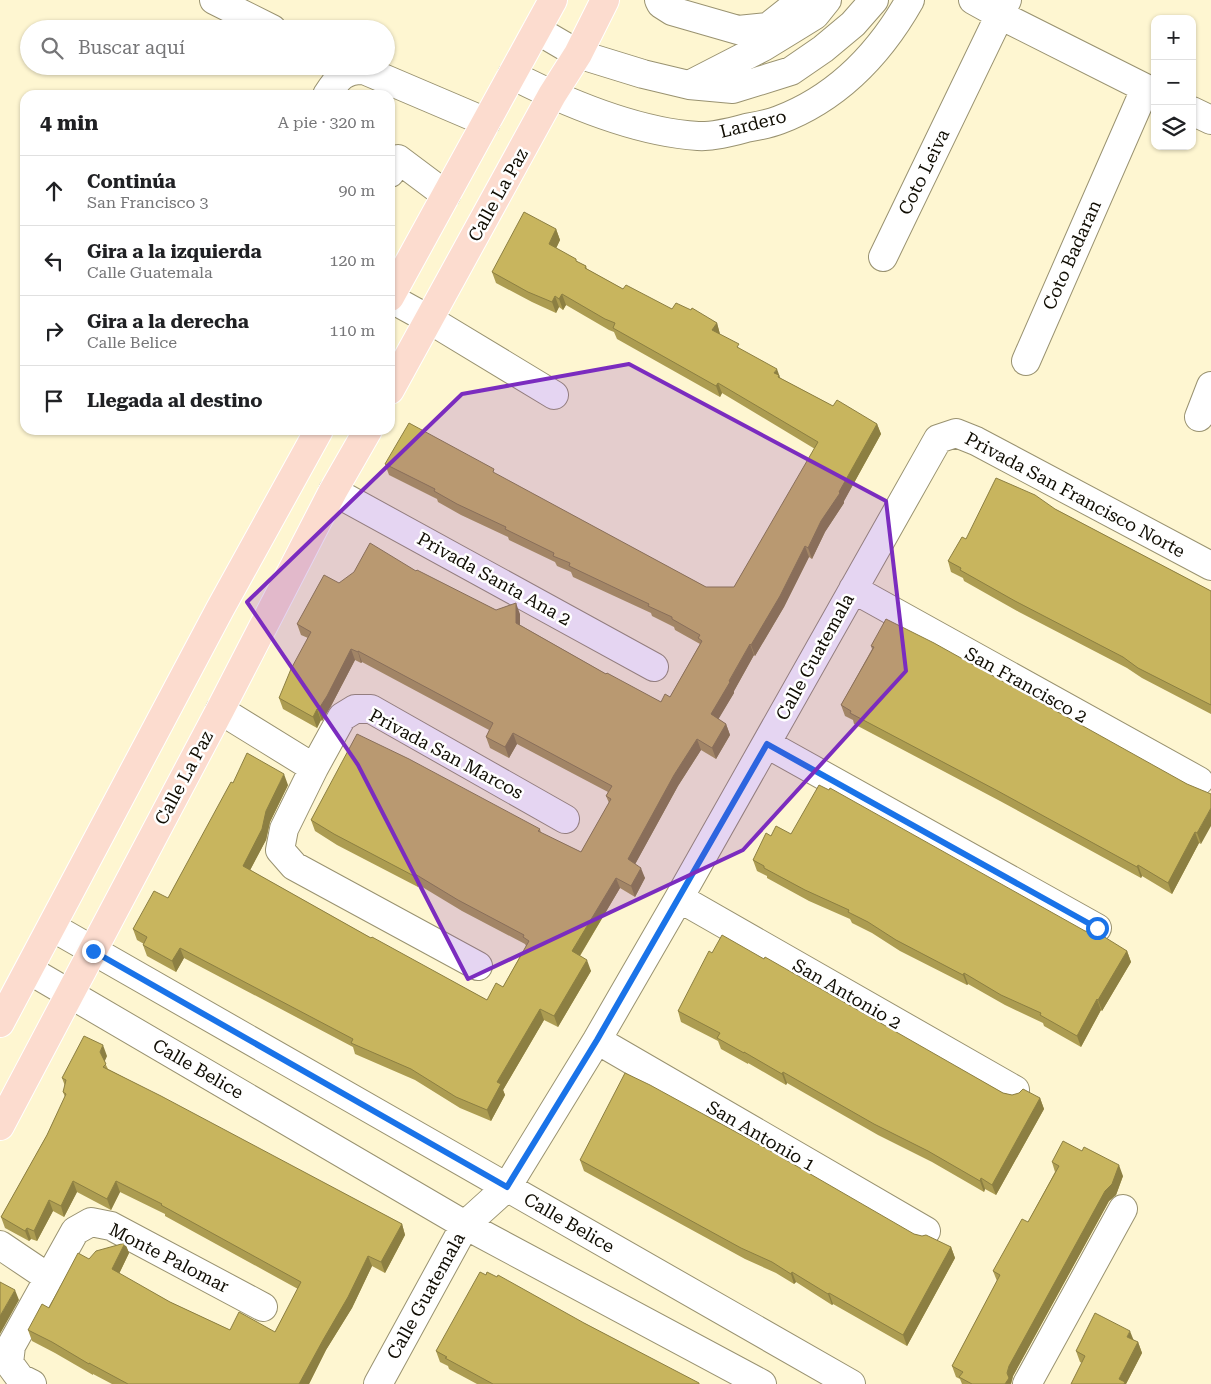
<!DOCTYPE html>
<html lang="es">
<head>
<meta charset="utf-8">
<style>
	:root { --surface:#fff; --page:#f2f2f2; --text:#202124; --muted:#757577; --line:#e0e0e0 }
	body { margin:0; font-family:"Roboto Serif",serif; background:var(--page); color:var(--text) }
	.controls { position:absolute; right:15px; top:15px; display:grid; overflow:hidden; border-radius:10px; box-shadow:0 1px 4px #0004 }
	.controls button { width:45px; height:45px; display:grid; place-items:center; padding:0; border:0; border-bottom:1px solid var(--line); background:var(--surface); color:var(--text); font:25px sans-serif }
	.stop { position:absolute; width:15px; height:15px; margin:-11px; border:4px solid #1a73e8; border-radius:50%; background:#fff }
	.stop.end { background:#1a73e8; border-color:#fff; box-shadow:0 1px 5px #0008 }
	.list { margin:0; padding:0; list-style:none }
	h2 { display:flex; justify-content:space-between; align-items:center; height:65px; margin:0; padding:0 20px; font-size:21px }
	h2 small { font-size:16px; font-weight:400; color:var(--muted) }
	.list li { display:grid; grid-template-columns:32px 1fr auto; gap:15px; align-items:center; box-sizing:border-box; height:70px; padding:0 20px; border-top:1px solid var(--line) }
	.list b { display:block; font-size:19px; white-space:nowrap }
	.list p { margin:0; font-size:16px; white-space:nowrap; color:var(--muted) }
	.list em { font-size:16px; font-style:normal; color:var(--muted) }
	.icon { flex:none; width:28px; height:28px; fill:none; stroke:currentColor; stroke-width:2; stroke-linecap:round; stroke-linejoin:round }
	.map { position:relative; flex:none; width:1211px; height:1384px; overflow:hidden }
	.search { position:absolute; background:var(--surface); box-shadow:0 1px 4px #0004; left:20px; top:20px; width:375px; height:55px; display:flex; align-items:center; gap:12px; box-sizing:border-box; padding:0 18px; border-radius:28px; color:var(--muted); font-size:19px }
	.panel { position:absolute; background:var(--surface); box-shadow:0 1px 4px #0004; left:20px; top:90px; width:375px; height:345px; border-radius:15px }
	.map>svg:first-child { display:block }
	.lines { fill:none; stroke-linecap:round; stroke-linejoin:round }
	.minor-casing { stroke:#999270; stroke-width:30 }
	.major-casing { stroke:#fff; stroke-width:30 }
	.minor { stroke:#fff; stroke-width:28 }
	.major { stroke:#fcdccf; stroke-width:28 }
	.wall { fill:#ac9c51 }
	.shaded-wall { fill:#8c7f42 }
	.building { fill:#c8b55e; stroke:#8c7f42 }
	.route { stroke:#1a73e8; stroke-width:6 }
	.marked { fill:#7b2cbf; fill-opacity:0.2; stroke:#7b2cbf; stroke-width:4; stroke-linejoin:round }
	.labels { text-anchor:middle; stroke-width:5; stroke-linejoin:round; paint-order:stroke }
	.street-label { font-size:18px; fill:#100d03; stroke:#fff }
</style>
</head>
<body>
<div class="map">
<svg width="1211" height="1384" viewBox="0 0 1211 1384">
	<rect width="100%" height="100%" fill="#fef6d1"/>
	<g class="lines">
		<g class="minor-casing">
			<path id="minor" d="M214 0 272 29
				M659 0 661 4 672 11 738 30 768 27 793 7 796 0
				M973 0 1000 15 1155 93
				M537 30 578 54 643 74 689 85 733 89 791 71 823 49 853 24 874 0
				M512 75C567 103 636 132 698 136 713 137 731 132 746 128 757 126 769 124 779 120 837 98 880 53 910 0
				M689 85 763 47 794 28 815 15 827 0
				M327 95C337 79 344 69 364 70L486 122
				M1192 111 1211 120
				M390 173 398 159 446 195
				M883 257 1007 0
				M390 298 430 320 554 395
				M1026 361 1145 89
				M1199 417 1211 386
				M333 491 654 667
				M853 589 1199 781
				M220 710 314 768
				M767 744 1097 928
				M679 898 1015 1090
				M52 927 851 1384
				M478 966 294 866 280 850 284 829 314 768 342 717 355 709H371L565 819
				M29 970 465 1225 762 1384
				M597 1040 926 1231
				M0 1245 49 1278
				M32 1384 20 1378 9 1363 11 1346 75 1231 91 1222 111 1226 263 1307
				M378 1384 465 1225 507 1187 597 1040 679 898 938 439 956 433 976 441 1211 566
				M1027 1384 1123 1209"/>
		</g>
		<g class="major-casing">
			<path id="major" d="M390 297 553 0
				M390 390 552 95 578 54 605 0
				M0 1023 220 609 319 430
				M0 1126 220 710 333 491 368 430"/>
		</g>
		<use href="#minor" class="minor"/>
		<use href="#major" class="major"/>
	</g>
	<path class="wall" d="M556 229 560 240 556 248 578 262 586 266 587 269 623 289 672 309 717 323 720 335 780 378 833 406 877 424 881 434 844 501V503L825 532 812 559 809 557 784 607 755 656 754 655 734 691V693L718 719 726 724 730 735 716 759 701 750 678 786 635 864 645 878 635 897 620 888 580 956 591 971 558 1027 544 1020 503 1090 505 1095 491 1121 460 1108 415 1080 355 1054 353 1047 184 958 176 972 147 956 143 945 144 944 137 940 133 929 168 898 233 783 288 785 270 822 266 840 250 870 371 938 487 1000 503 987 526 946 525 944 462 911 419 885 418 887 337 845 315 831 311 820 540 829 541 833 581 852 609 803 606 796 608 792 517 744 509 758 490 748 486 737 489 730 362 662 361 663 355 660 331 706 322 721 321 720 317 728 283 709 279 698 308 638 301 635 297 624 339 583 416 571 496 610 520 614V625L606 674 661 702 670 697 700 644 675 630 674 627 652 616 651 613 573 577 571 572 557 566 555 562 509 540 508 537 461 515 438 502 437 499 389 475 385 464 495 474 706 587H734L815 449 722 393 720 397 617 339 614 332 609 330 566 305 563 310 559 307 556 313 532 302 496 283 492 272Z
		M1055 509 1211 591V714L1142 678 1127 668 1019 612 964 581 963 578 951 572 948 561 966 539Z
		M871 646 1187 784 1201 844 1199 843 1172 894 1142 876 1141 878 1000 801 854 724 853 720 845 716 841 705 872 649Z
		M791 834 1085 931 1127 951 1131 962 1102 1011 1101 1010 1081 1047 1044 1026 1043 1023 1005 1005 968 984 967 985 900 951 872 933 852 923 850 919 809 901 767 878V876L757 871 753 860 771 836Z
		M712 953 764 959 1003 1093 1012 1095 1040 1098 1044 1109 996 1195 985 1189 984 1192 932 1162 878 1135 787 1083 786 1085 748 1063V1064L721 1049 718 1041 681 1022 678 1011Z
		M107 1056 104 1061 108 1069 402 1224 405 1235 385 1273 372 1266 352 1308 326 1350 309 1384H112L93 1374V1375L55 1353 32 1341 28 1330 49 1308 89 1259 125 1243 129 1253 119 1274 170 1302 230 1330 275 1332 298 1289 165 1216V1214L120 1192 111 1210 77 1192 64 1217 53 1211 37 1241 31 1239 29 1241 5 1228 1 1217 47 1135 65 1097 63 1092 65 1086 62 1078Z
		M580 1160 914 1234 951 1247 955 1258 907 1346 833 1304 832 1305 796 1282 794 1284 776 1273 745 1259 584 1171Z
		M1052 1162 1123 1176 1116 1195 1109 1201 1013 1376 1011 1384H962L960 1379 956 1377 952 1366 997 1281 993 1271 1028 1222 1055 1172Z
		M584 1323 699 1384H477L449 1369 448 1366 440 1362 436 1351Z
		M1133 1340 1138 1342 1142 1353 1126 1384H1071L1082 1363 1080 1362 1076 1351Z"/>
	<path class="shaded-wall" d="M556 229 560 240 553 255 549 244Z
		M562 294 566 305 563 310 559 299Z
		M555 296 559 307 556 313 552 302Z
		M717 323 720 334 716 341 712 330Z
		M777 369 781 380 774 373Z
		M718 383 722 393 720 397 716 386Z
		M877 424 881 434 844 501V503L825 532 812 559 808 548 821 521 839 492Z
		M805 546 809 557 784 607 755 656 751 645Z
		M516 603 520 614V633L516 623Z
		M750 644 754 655 734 691V693L715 725 711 714Z
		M351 649 355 660 331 706 322 721 318 710Z
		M358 651 362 662 361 663 358 652Z
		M317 709 321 720 317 728 313 717Z
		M726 724 730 735 716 759 712 748Z
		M513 733 517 744 509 758 505 747Z
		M697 739 701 750 678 786 632 870 628 859 674 775Z
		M284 774 288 785 270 822 266 840 247 876 243 866 266 811Z
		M1211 808V826L1201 844 1197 833Z
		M1195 832 1199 843 1172 894 1168 883Z
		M1138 865 1142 876 1141 878 1137 867Z
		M641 868 645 878 635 897 631 886Z
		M415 874 419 885 418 887 414 876Z
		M616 878 620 888 576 962 572 951Z
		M180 948 184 958 176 972 172 961Z
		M1127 951 1131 962 1102 1011 1098 1000Z
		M587 960 591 971 558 1027 554 1016Z
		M964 973 968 984 967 985 963 975Z
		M1097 999 1101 1010 1081 1047 1077 1036Z
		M540 1009 544 1020 503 1090 505 1095 491 1121 487 1110 497 1082Z
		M103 1045 107 1056 104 1063 100 1052Z
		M783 1072 787 1083 786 1085 782 1074Z
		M1040 1098 1044 1109 996 1195 992 1185Z
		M1119 1165 1123 1176 1116 1195 1109 1201 1013 1376 1011 1384H1005L1009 1366Z
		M981 1178 985 1189 984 1192 980 1181Z
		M73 1181 77 1192 64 1217 61 1206Z
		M116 1181 120 1192 111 1210 107 1199Z
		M49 1200 53 1211 37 1241 34 1231Z
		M402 1224 405 1235 385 1273 381 1262Z
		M27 1228 31 1239 29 1241 25 1231Z
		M125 1243 129 1253 116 1280 112 1269Z
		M951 1247 955 1258 907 1346 903 1335Z
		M368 1256 372 1266 352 1308 326 1350 309 1384H299Z
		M792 1272 796 1282 794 1284 791 1274Z
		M15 1290 19 1300 0 1334V1316Z
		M829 1293 833 1304 832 1305 828 1294Z
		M1130 1331 1134 1341 1127 1337Z
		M1138 1342 1142 1353 1126 1384H1121L1119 1379Z"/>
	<path class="building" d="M524 212 556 229 549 244 576 259V261L586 266 585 268 623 289 626 285 672 309 676 303 691 310 692 308 717 323 712 330 739 344 737 347 777 369 774 373 779 375 778 377 833 406 837 400 877 424 839 492 840 493 821 521 808 548 805 546 780 596 751 645 750 644 729 681 730 682 711 714 726 724 712 748 697 739 674 775 628 859 641 868 631 886 616 878 572 951 587 960 554 1016 540 1009 497 1082 501 1084 487 1110 456 1097 411 1069 351 1043 353 1039 180 948 172 961 143 945 147 937 133 929 154 891 168 898 231 782 233 783 247 753 284 774 266 811 262 829 243 866 371 938 372 937 487 1000 496 983 503 987 529 941 523 937 524 935 458 900 415 874 414 876 334 834 311 820 357 734 409 759 540 829 538 831 581 852 611 799 606 796 612 786 513 733 505 747 486 737 493 723 358 651V652L351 649 327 696 318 710 317 709 313 717 279 698 291 669 311 632 297 624 324 575 339 583 354 572 370 543 416 571 417 570 496 610 516 603V623L606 674 607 673 661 702 665 694 670 697 702 641 698 638 700 635 672 619V617L648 606 649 604 569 566 570 563 553 556 554 553 505 529 506 527 457 504 434 491 435 489 385 464 409 423 494 469 493 472 706 587H734L818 442 718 383 716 386 613 328 615 323 605 319 562 294 559 299 555 296 552 302 528 292 492 272Z
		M996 478 1035 495 1055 509 1211 591V705L1138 668 1123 657 1015 601 960 570 961 568 948 561 962 537 966 539Z
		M886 619 934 643 1187 784 1211 794V808L1197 833 1195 832 1168 883 1138 865 1137 867 996 790 850 713 851 711 841 705 874 647 871 646Z
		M819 785 829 790 830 788 1085 931 1098 933 1127 951 1098 1000 1097 999 1077 1036 1040 1015 1041 1013 1001 995 964 973 963 975 896 940 868 922 848 912 849 910 805 890 764 868V866L753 860 766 833 771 836 776 826 791 834Z
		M722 935 764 959 765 957 1003 1093 1012 1095 1019 1093 1023 1089 1040 1098 992 1185 981 1178 980 1181 928 1151 874 1124 783 1072 782 1074 744 1052V1053L717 1038 720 1033 678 1011 709 951 712 953Z
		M84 1036 103 1045 100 1052 106 1064 103 1067 161 1096 402 1224 381 1262 368 1256 348 1297 323 1340 299 1384H128L89 1363V1364L52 1342 28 1330 42 1304 49 1308 78 1253 89 1259 96 1251 125 1243 112 1269 170 1302 230 1330 239 1312 275 1332 301 1282 161 1205 162 1204 116 1181 107 1199 73 1181 61 1206 49 1200 34 1231 27 1228 25 1231 1 1217 47 1135 66 1094 63 1092 66 1080 62 1078Z
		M625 1073 650 1085 767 1149 914 1234 922 1236 926 1235 951 1247 903 1335 829 1293 828 1294 792 1272 791 1274 772 1262 741 1248 580 1160Z
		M1063 1141 1082 1151 1084 1147 1119 1165 1112 1184 1105 1191 1009 1366 1007 1373 1009 1378 1005 1384H972L959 1377 963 1372 952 1366 1000 1275 993 1271 1022 1219 1028 1222 1059 1166 1052 1162Z
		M480 1272 486 1275 487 1272 497 1277 498 1275 584 1323 699 1383V1384H493L445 1358 447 1357 436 1351Z
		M0 1282 15 1290 0 1316Z
		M1095 1313 1130 1331 1127 1337 1138 1342 1119 1379 1125 1382 1124 1384H1071L1085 1356 1076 1351Z"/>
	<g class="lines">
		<path class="route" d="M93 951 507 1187 597 1040 767 744 1097 928"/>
	</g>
	<path class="marked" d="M629 364 886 501 906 671 743 850 468 979 358 765 247 602 462 394Z"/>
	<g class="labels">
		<g class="street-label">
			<text transform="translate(753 124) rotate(-14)" y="6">Lardero</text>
			<text transform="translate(924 172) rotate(-64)" y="6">Coto Leiva</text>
			<text transform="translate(498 195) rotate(-61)" y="6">Calle La Paz</text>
			<text transform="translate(1072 255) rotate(-66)" y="6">Coto Badaran</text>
			<text transform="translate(1075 495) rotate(28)" y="6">Privada San Francisco Norte</text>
			<text transform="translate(494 579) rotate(29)" y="6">Privada Santa Ana 2</text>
			<text transform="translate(815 657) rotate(-61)" y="6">Calle Guatemala</text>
			<text transform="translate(1026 685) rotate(29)" y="6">San Francisco 2</text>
			<text transform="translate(446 754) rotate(28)" y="6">Privada San Marcos</text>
			<text transform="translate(184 778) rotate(-62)" y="6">Calle La Paz</text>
			<text transform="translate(847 994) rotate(30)" y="6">San Antonio 2</text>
			<text transform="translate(198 1069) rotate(30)" y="6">Calle Belice</text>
			<text transform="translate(761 1136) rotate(30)" y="6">San Antonio 1</text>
			<text transform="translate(569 1223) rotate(30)" y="6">Calle Belice</text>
			<text transform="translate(169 1258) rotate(27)" y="6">Monte Palomar</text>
			<text transform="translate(426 1296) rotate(-61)" y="6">Calle Guatemala</text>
		</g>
	</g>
</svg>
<div class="controls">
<button>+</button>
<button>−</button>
<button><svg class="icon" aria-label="layers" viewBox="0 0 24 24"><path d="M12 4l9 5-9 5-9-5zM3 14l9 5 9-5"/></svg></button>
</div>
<div class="stop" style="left:1097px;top:928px"></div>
<div class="stop end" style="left:93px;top:951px"></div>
<div class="search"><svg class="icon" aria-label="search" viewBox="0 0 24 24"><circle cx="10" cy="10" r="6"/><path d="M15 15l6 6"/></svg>Buscar aquí</div>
<section class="panel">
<h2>4 min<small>A pie · 320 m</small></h2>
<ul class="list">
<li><svg class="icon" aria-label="ahead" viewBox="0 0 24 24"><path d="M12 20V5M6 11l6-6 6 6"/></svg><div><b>Continúa</b><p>San Francisco 3</p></div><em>90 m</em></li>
<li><svg class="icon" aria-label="left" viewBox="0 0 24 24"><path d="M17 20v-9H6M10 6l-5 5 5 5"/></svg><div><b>Gira a la izquierda</b><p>Calle Guatemala</p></div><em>120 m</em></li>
<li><svg class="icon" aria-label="right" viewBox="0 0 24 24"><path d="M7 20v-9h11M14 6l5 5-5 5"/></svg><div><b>Gira a la derecha</b><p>Calle Belice</p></div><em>110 m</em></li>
<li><svg class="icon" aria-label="arrive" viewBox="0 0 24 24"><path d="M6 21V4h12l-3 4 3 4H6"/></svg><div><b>Llegada al destino</b></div></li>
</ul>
</section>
</div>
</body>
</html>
